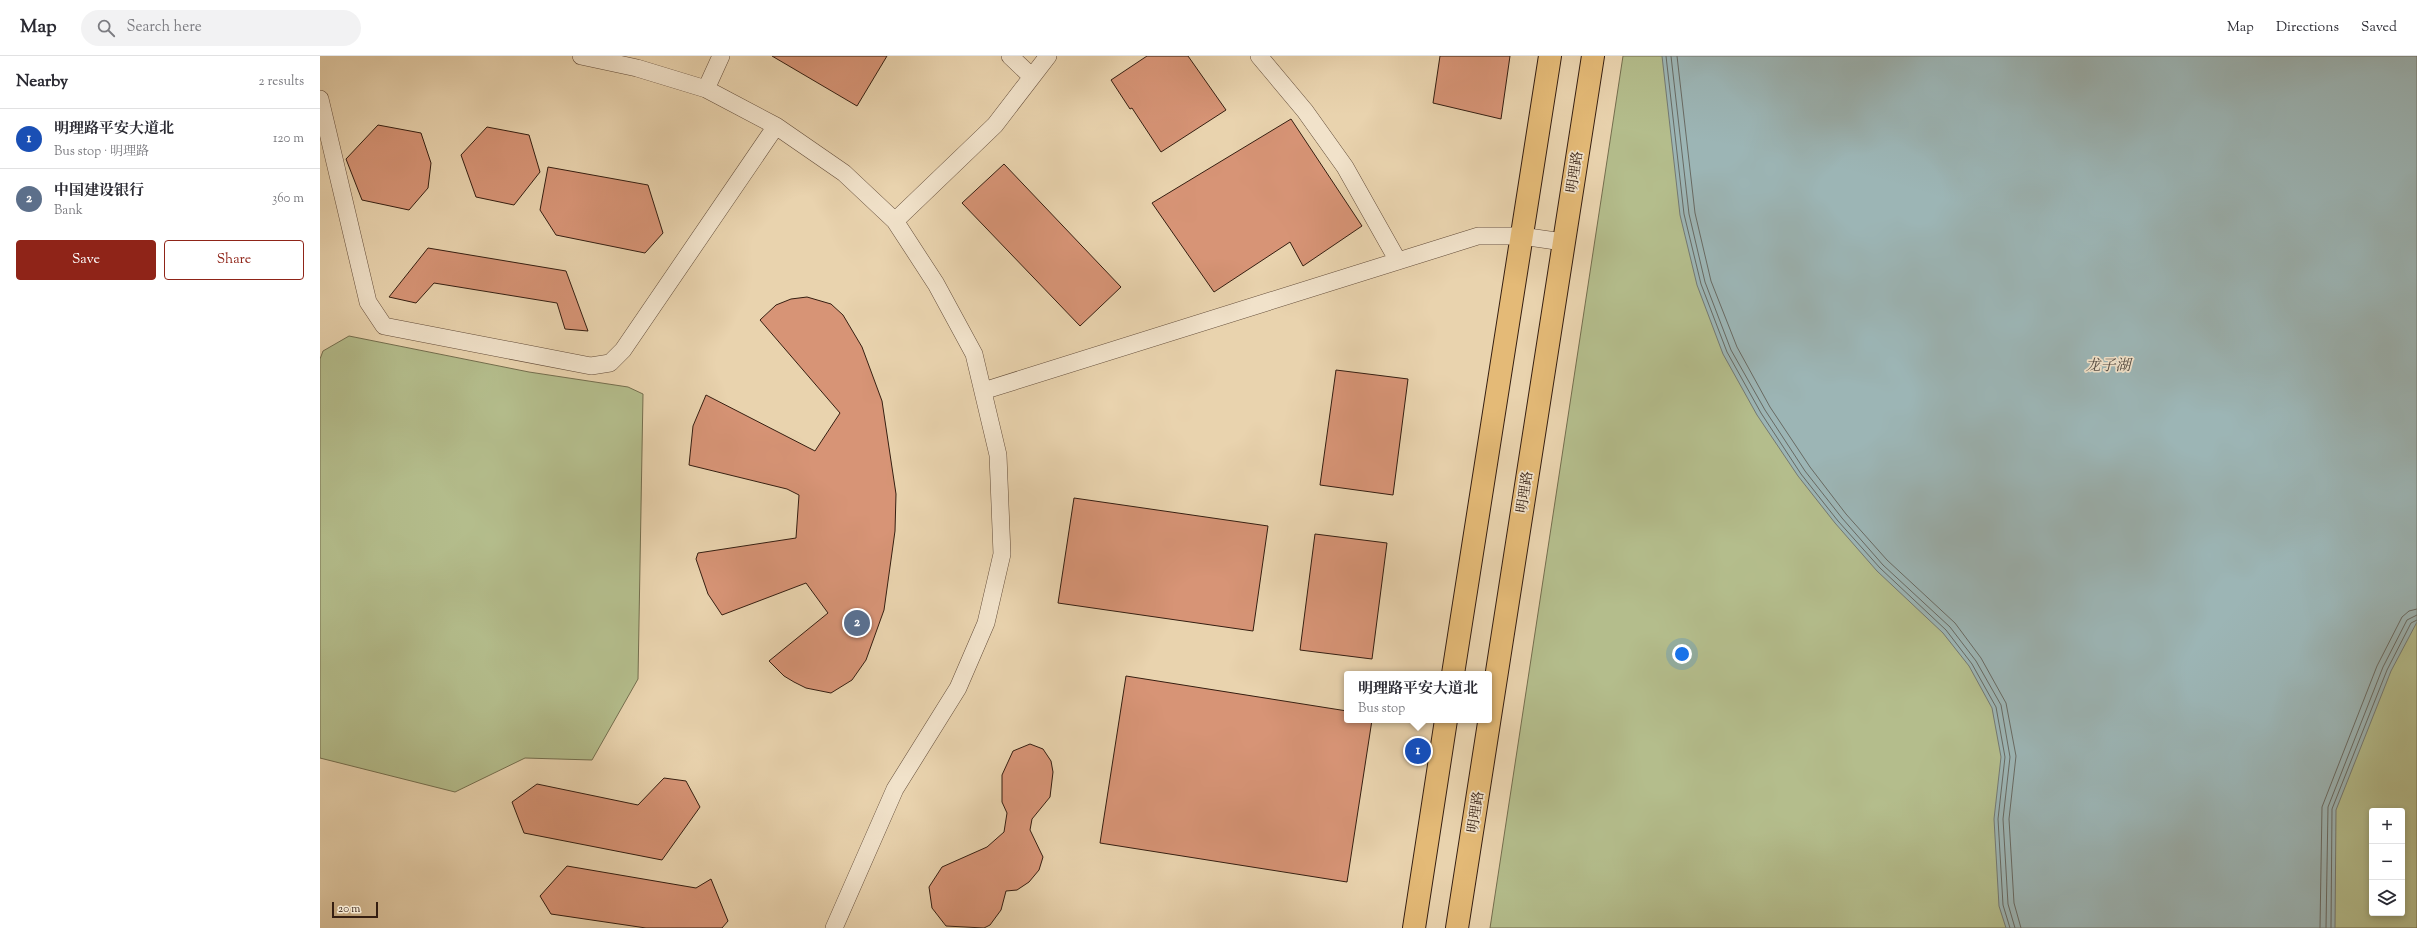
<!DOCTYPE html>
<html lang="en">
<head>
<meta charset="utf-8">
<style>
	:root { --surface:#fff; --page:#f2f2f3; --text:#2b2b33; --muted:#7c7c81; --line:#e1e1e2; --accent:#8f2418 }
	body { margin:0; font-family:"Sorts Mill Goudy","Noto Serif SC",serif; background:var(--page); color:var(--text) }
	.controls { position:absolute; right:12px; bottom:12px; display:grid; overflow:hidden; border-radius:4px; box-shadow:0 2px 6px #0003 }
	.controls button { width:36px; height:36px; display:grid; place-items:center; padding:0; border:0; border-bottom:1px solid var(--line); background:var(--surface); color:var(--text); font:20px sans-serif }
	.scale { position:absolute; left:12px; bottom:10px; width:46px; box-sizing:border-box; padding-left:4px; border:2px solid #351e11; border-top:0; font-size:11px; line-height:14px; white-space:nowrap; color:#351e11; -webkit-text-stroke:3px #f1e2ca; paint-order:stroke }
	.you { position:absolute; left:1362px; top:598px; width:14px; height:14px; margin:-10px; border:3px solid #fff; border-radius:50%; background:#1a73e8; box-shadow:0 0 0 6px #1a73e833 }
	.badge { display:grid; place-items:center; width:26px; height:26px; border-radius:50%; background:var(--accent); color:#fff; font-size:13px; font-weight:700 }
	.pin { position:absolute; translate:-50% -50%; border:2px solid #fff; box-shadow:0 1px 4px #0006 }
	.popup { position:absolute; left:1024px; top:615px; width:148px; height:52px; box-sizing:border-box; display:grid; place-content:center; border-radius:4px; background:var(--surface); filter:drop-shadow(0 1px 3px #0005); font-size:13px; white-space:nowrap; color:var(--muted) }
	.popup b { font-size:15px; color:var(--text) }
	.popup::after { content:''; position:absolute; left:50%; top:100%; margin-left:-8px; border:8px solid transparent; border-top-color:var(--surface) }
	.list { margin:0; padding:0; list-style:none }
	h2 { display:flex; justify-content:space-between; align-items:center; height:52px; margin:0; padding:0 16px; font-size:17px }
	h2 small { font-size:13px; font-weight:400; color:var(--muted) }
	.list li { display:grid; grid-template-columns:26px 1fr auto; gap:12px; align-items:center; box-sizing:border-box; height:60px; padding:0 16px; border-top:1px solid var(--line) }
	.list b { display:block; font-size:15px; white-space:nowrap }
	.list p { margin:0; font-size:13px; white-space:nowrap; color:var(--muted) }
	.list em { font-size:13px; font-style:normal; color:var(--muted) }
	.actions { display:flex; gap:8px; padding:12px 16px }
	.actions a { flex:1; padding:9px 0; border:1px solid var(--accent); border-radius:4px; text-align:center; font-size:14px; color:var(--accent) }
	.actions .main { background:var(--accent); color:#fff }
	.icon { flex:none; width:22px; height:22px; fill:none; stroke:currentColor; stroke-width:2; stroke-linecap:round; stroke-linejoin:round }
	.map { position:relative; flex:none; width:2097px; height:872px; overflow:hidden }
	header { display:flex; align-items:center; gap:24px; box-sizing:border-box; height:56px; padding:0 20px; background:var(--surface); border-bottom:1px solid var(--line) }
	header strong { font-size:19px }
	nav { display:flex; gap:22px; margin-inline-start:auto; font-size:14px }
	.search { width:280px; height:36px; background:var(--page); display:flex; align-items:center; gap:10px; box-sizing:border-box; padding:0 14px; border-radius:22px; color:var(--muted); font-size:15px }
	main { display:flex }
	aside { flex:1; background:var(--surface) }
	.map>svg:first-child { display:block }
	.green { fill:#b4bd8c; stroke:#746e4e; fill-rule:evenodd }
	.water { fill:#9cb5b5; stroke:#737973 }
	.lines { fill:none; stroke-linecap:round; stroke-linejoin:round }
	.shore { stroke:#686a63; stroke-width:1 }
	.building { fill:#d79476; stroke:#351e11 }
	.minor-casing { stroke:#624b38; stroke-width:18 }
	.major-casing { stroke:#351e11; stroke-width:24 }
	.minor { stroke:#f1e2ca; stroke-width:17 }
	.major { stroke:#e4ba77; stroke-width:22 }
	.labels { text-anchor:middle; stroke-width:3.5; stroke-linejoin:round; paint-order:stroke }
	.street-label { font-size:14px; fill:#351e11; stroke:#f1e2ca }
	.water-label { font-size:15px; font-style:italic; fill:#544b42; stroke:#f1e2ca }
</style>
</head>
<body>
<header>
<strong>Map</strong>
<div class="search"><svg class="icon" aria-label="search" viewBox="0 0 24 24"><circle cx="10" cy="10" r="6"/><path d="M15 15l6 6"/></svg>Search here</div>
<nav><a>Map</a><a>Directions</a><a>Saved</a></nav>
</header>
<main>
<aside>
<h2>Nearby<small>2 results</small></h2>
<ul class="list">
<li><span class="badge" style="background:#1a4fb4">1</span><div><b>明理路平安大道北</b><p>Bus stop · 明理路</p></div><em>120 m</em></li>
<li><span class="badge" style="background:#5c6f8a">2</span><div><b>中国建设银行</b><p>Bank</p></div><em>360 m</em></li>
</ul>
<div class="actions"><a class="main">Save</a><a>Share</a></div>
</aside>
<div class="map">
<svg width="2097" height="872" viewBox="0 0 2097 872">
	<rect width="100%" height="100%" fill="#e9d3ae"/>
	<filter id="stains"><feTurbulence type="fractalNoise" baseFrequency=".005" numOctaves="4"/><feColorMatrix values="0 0 0 0 .2 0 0 0 0 .09 0 0 0 0 .02 0 0 0 .5 -.17"/></filter>
	<radialGradient id="worn" r=".72"><stop offset=".6" stop-color="#630" stop-opacity="0"/><stop offset="1" stop-color="#630" stop-opacity=".3"/></radialGradient>
	<path class="green" d="M1303 0H2097V872H1170ZM2052 755H2082V857H2052Z
		M29 280 209 316 308 331 323 338 318 623 272 704 205 702 135 736 0 702V303L3 295Z"/>
	<path class="water" d="M1342 0H2097V566L2071 615 2016 754 2015 872H1686L1679 850 1674 763 1681 701 1672 652 1649 610 1623 577 1557 515 1515 467 1478 420 1437 359 1403 298 1377 229 1360 159Z"/>
	<g class="lines">
		<path class="shore" d="M1346 0 1364 158 1381 228 1407 296 1441 357 1481 418 1518 465 1560 512 1626 574 1652 608 1676 651 1685 701 1678 763 1683 849 1690 872
			M1351 0 1369 158 1385 226 1411 294 1445 354 1485 415 1522 462 1563 509 1630 571 1656 605 1681 649 1690 701 1683 763 1688 848 1695 872
			M1357 0 1375 157 1391 225 1417 291 1450 351 1490 411 1526 458 1567 504 1635 567 1661 602 1686 647 1696 700 1689 763 1694 847 1701 872
			M2000 872 2002 751 2057 610 2082 561 2089 555 2097 553
			M2006 872 2008 751 2063 611 2087 564 2097 559
			M2011 872 2012 753 2067 614 2091 567 2097 564"/>
	</g>
	<path class="building" d="M452 0H567L537 50Z
		M827 0H868L906 54 841 96 812 52 810 53 791 24Z
		M1120 0H1190L1181 63 1113 47Z
		M971 63 1042 170 983 210 970 186 894 236 832 147Z
		M58 69 101 77 111 107 108 132 89 154 42 144 26 103Z
		M167 71 209 79 220 116 194 149 156 141 141 99Z
		M684 108 801 231 760 270 642 147Z
		M228 111 328 129 343 177 325 197 236 179 220 154Z
		M108 192 246 215 268 275 245 273 237 247 114 227 96 247 69 241Z
		M487 241 511 248 523 259 542 291 562 345 576 438 575 475 564 554 546 604 532 624 511 637 486 632 474 626 464 620 449 605 508 557 486 527 402 559 388 538 376 503 378 497 476 482 479 439 467 433 369 409 373 370 386 339 495 395 520 357 440 264 456 249 471 243Z
		M1016 314 1088 323 1073 439 1000 429Z
		M754 442 948 470 933 575 738 547Z
		M995 478 1067 487 1052 603 980 594Z
		M806 620 1027 655V664H1052L1027 826 780 787Z
		M710 688 723 693 731 705 733 716 730 741 712 763 710 774 723 801 719 814 709 826 697 834 686 835 681 854 670 869 664 872 626 870 612 852 609 831 622 811 667 791 684 776 687 757 682 746V719L693 695Z
		M344 722 366 725 380 751 342 804 204 777 192 746 217 728 318 749Z
		M247 810 376 832 391 823 408 865 402 872H326L231 858 220 840Z"/>
	<g class="lines">
		<g class="minor-casing">
			<path id="minor" d="M261 0 317 12 386 33 456 70 524 117 575 165 616 228 654 298 678 399 682 498 666 567 638 632 575 733 514 872
				M690 0 712 21
				M939 0 985 55 1025 111 1078 205
				M386 33 401 0
				M0 43 48 246 64 270 271 310 290 307 303 294 456 70
				M575 165 675 69 728 0
				M663 335 1158 180H1202L1243 186"/>
		</g>
		<g class="major-casing">
			<path id="major" d="M1133 618 1230 0
				M1094 872 1126 664
				M1137 872 1273 0"/>
		</g>
		<use href="#minor" class="minor"/>
		<use href="#major" class="major"/>
	</g>
	<g class="labels">
		<g class="street-label">
			<text transform="translate(1254 116) rotate(-81)" y="5">明理路</text>
			<text transform="translate(1204 436) rotate(-81)" y="5">明理路</text>
			<text transform="translate(1155 756) rotate(-81)" y="5">明理路</text>
		</g>
		<g class="water-label">
			<text x="1788" y="314">龙子湖</text>
		</g>
	</g>
	<rect width="100%" height="100%" filter="url(#stains)"/>
	<rect width="100%" height="100%" fill="url(#worn)"/>
</svg>
<div class="controls">
<button>+</button>
<button>−</button>
<button><svg class="icon" aria-label="layers" viewBox="0 0 24 24"><path d="M12 4l9 5-9 5-9-5zM3 14l9 5 9-5"/></svg></button>
</div>
<div class="scale">20 m</div>
<div class="you"></div>
<div class="pin badge" style="left:1098px;top:695px;background:#1a4fb4">1</div>
<div class="popup"><b>明理路平安大道北</b>Bus stop</div>
<div class="pin badge" style="left:537px;top:567px;background:#5c6f8a">2</div>
</div>
</main>
</body>
</html>
